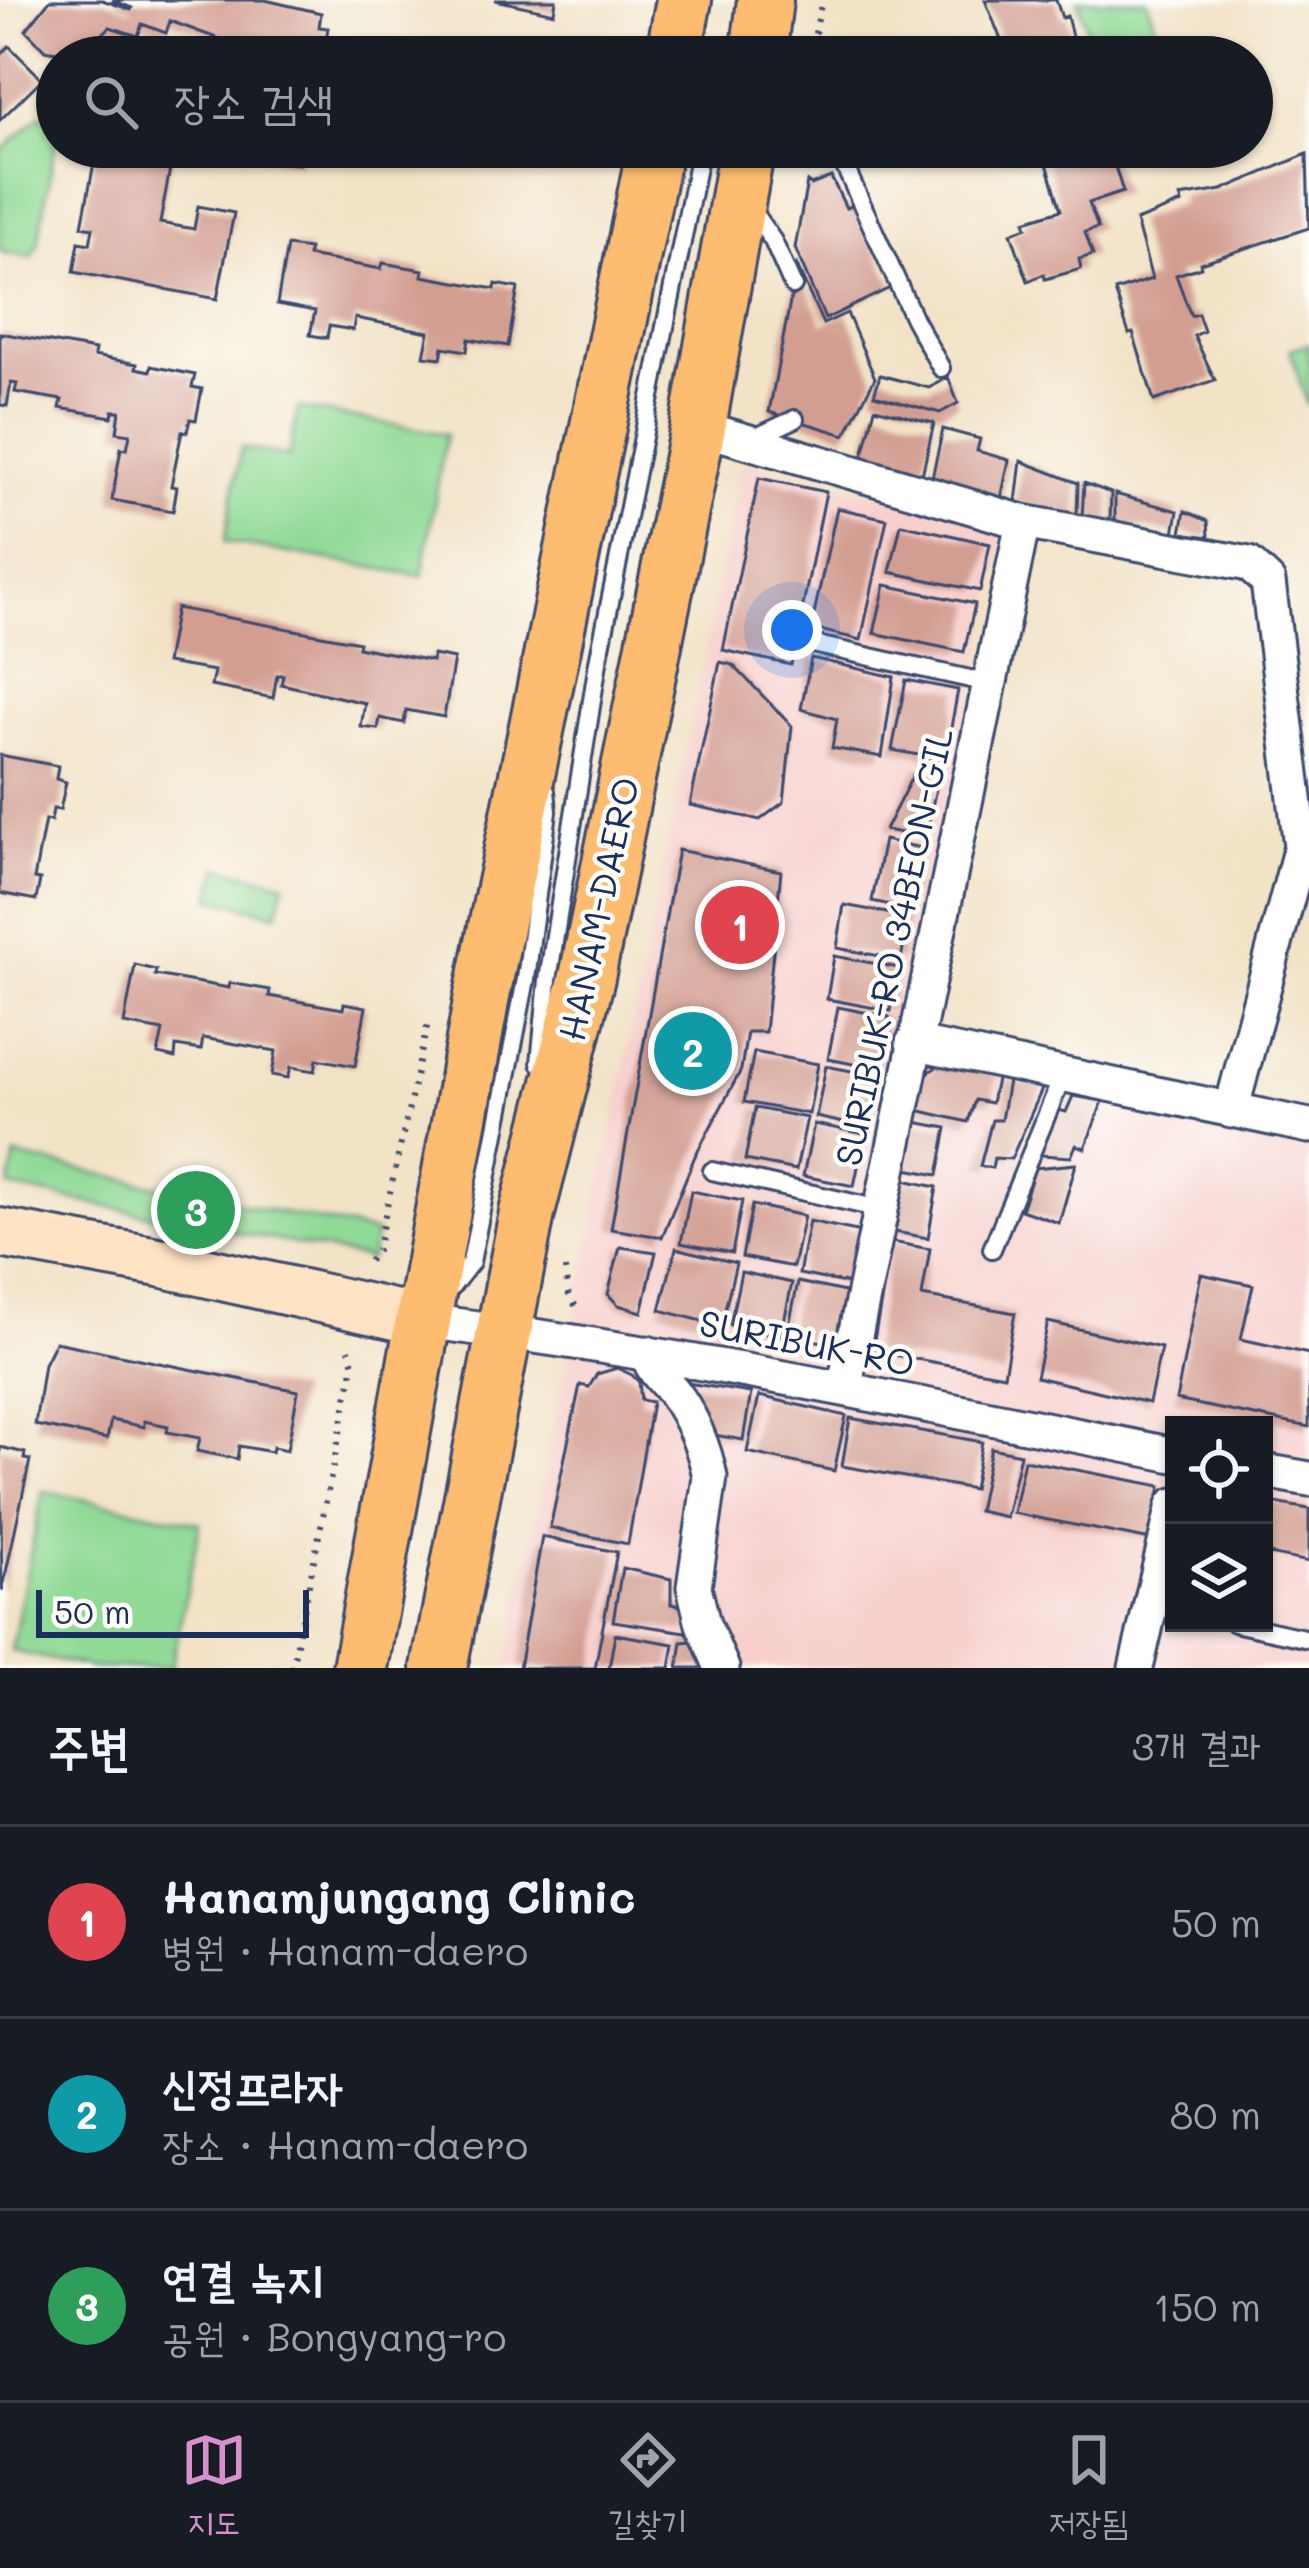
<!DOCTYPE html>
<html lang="ko">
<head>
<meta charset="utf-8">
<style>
	:root { --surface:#171b24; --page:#242831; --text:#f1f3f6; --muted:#9ea1a6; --line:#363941; --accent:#d690ce }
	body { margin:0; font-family:Mali,"Poor Story",sans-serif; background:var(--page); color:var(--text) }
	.controls { position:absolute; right:36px; bottom:36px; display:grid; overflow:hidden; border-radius:0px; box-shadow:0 3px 9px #0004 }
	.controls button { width:108px; height:108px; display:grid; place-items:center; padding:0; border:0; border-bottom:3px solid var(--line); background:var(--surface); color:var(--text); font:60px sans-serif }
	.scale { position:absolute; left:36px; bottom:30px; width:273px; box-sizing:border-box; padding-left:12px; border:6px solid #1b2f5e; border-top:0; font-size:33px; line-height:42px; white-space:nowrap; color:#1b2f5e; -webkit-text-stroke:9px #fdfcf7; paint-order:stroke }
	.you { position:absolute; left:792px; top:630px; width:42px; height:42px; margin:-30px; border:9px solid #fff; border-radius:50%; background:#1a73e8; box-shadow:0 0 0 18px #1a73e833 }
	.badge { display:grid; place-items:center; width:78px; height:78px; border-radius:50%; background:var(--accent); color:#fff; font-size:39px; font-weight:700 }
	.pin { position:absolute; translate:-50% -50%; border:6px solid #fff; box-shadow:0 3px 12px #0006 }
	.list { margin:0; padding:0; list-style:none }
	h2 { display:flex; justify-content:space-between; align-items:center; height:156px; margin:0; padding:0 48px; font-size:51px }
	h2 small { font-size:39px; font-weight:400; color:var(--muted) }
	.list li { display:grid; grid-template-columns:78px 1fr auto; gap:36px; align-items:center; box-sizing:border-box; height:192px; padding:0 48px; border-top:3px solid var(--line) }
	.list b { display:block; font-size:45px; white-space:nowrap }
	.list p { margin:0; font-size:39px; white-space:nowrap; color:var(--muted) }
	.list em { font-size:39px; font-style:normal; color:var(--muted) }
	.icon { flex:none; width:66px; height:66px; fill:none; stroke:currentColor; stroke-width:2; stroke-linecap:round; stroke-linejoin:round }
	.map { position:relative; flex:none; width:1309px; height:1668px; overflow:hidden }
	.search { position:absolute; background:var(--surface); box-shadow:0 3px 9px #0004; left:36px; right:36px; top:36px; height:132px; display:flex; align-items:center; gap:30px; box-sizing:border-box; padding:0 42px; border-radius:66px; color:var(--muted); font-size:45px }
	.sheet { height:732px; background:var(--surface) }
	nav { display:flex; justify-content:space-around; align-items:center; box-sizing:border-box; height:168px; border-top:3px solid var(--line); background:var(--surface); font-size:33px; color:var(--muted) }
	nav a { display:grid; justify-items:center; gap:6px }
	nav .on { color:var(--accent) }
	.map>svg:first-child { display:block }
	.built { fill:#f7d0ce; fill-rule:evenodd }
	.green { fill:#91da96; stroke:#56847a; stroke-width:3 }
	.building { fill:#d39e92 }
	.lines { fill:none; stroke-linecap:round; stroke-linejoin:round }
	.lane-casing { stroke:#3b4a6e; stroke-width:22 }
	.street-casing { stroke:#3b4a6e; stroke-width:39 }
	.secondary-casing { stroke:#3b4a6e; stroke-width:54 }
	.primary-casing { stroke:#3b4a6e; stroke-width:60 }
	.path { stroke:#3b4a6e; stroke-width:6; stroke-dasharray:3 9; stroke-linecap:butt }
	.lane { stroke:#fff; stroke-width:16 }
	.street { stroke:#fff; stroke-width:33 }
	.secondary { stroke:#fee4c5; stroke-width:48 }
	.primary { stroke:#fdbc6f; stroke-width:54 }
	.labels { text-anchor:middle; stroke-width:9; stroke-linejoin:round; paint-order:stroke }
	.street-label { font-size:36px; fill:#1b2f5e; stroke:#fdfcf7 }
</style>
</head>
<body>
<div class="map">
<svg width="1309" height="1668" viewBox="0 0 1309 1668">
	<rect width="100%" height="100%" fill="#fdfcf7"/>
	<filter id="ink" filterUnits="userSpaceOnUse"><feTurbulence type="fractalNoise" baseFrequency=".00833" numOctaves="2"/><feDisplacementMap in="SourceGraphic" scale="24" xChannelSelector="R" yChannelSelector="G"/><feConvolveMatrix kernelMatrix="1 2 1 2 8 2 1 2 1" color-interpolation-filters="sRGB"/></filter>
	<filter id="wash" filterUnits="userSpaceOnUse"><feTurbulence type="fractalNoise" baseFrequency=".004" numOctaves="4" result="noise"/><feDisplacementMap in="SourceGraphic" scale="48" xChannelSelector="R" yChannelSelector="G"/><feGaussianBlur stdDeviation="2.7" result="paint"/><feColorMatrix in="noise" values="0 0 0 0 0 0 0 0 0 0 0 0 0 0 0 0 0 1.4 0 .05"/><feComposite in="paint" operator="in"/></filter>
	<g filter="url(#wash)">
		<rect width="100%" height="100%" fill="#f2e3c7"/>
		<path class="built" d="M742 462 1006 526 906 1047 1309 1132V1668H507ZM1174 1425H1264V1623H1174Z"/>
		<path class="green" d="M1078 0H1147L1165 57H1095Z
			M40 115 57 121V134L38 244 32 257 0 252V153Z
			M1309 344V405H1307L1290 349Z
			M298 408 446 434 422 576 225 542 241 448 289 456Z
			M219 867 285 883 277 914 211 898Z
			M16 1156 376 1233 370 1259 9 1187Z
			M43 1491 200 1523 171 1668H93L11 1651Z"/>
		<g id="blocks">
			<path class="building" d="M50 0H102L131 10 132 8 112 0H265L321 13 319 27 328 28 323 57H262L263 52 250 44 243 42 241 47 170 21 166 33 142 24 138 36 110 27 86 50 85 57 45 50 26 30Z
				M495 0H556L554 13Z
				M985 0H1056L1062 18 1067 16 1077 57H1008Z
				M9 46 42 79 0 120V55Z
				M97 147H174L160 223 194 229 198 206 234 213 217 299 74 272 79 242 90 244 93 228 82 226Z
				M241 147H303L299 164 240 153Z
				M1042 147H1109L1123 192 1089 203 1098 228 1085 232 1093 255 1079 259 1081 269 1045 279 1044 274 1028 281 1011 233 1027 227 1025 221 1061 210Z
				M1307 154 1309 228 1200 263 1201 267 1176 275 1191 316 1198 314 1204 331 1194 336 1215 380 1154 401 1133 333 1129 334 1115 291 1152 279 1136 221 1182 203 1180 197 1222 190Z
				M831 177 846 208 854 205 894 286 825 319 795 248 807 182 811 185Z
				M287 246 309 249 308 256 381 269 383 263 423 270 422 276 495 289 496 284 518 288 508 346 469 339 467 351 443 347 441 358 424 356 429 332 355 318 353 330 329 326 327 338 310 335 315 311 277 304Z
				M797 266 823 324 847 313 875 378 845 435 769 412Z
				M0 333 95 350 94 356 137 364 136 368 150 371 151 366 195 375 192 387 202 389 196 420 190 419 187 432 182 431 171 486 177 487 173 511 112 500 121 448 127 449 130 434 117 432 120 411H113L112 417 60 408 62 400 15 392 17 384 11 383 7 406 0 405Z
				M880 375 929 388 948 377 958 403 940 413 874 395Z
				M875 408 934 423 922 475 862 459Z
				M943 429 980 439 977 451 1009 460 1001 499 931 482Z
				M1021 461 1078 483 1077 517 1016 502Z
				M759 478 826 492 791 665 723 650Z
				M1084 483 1111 493 1110 521 1082 518Z
				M1115 494 1178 511 1174 533 1115 524Z
				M837 508 887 519 861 640 811 628Z
				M1185 511 1208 521 1209 537 1181 533Z
				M901 524 990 544 980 591 890 572Z
				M885 585 975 604 964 652 874 633Z
				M176 608 359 642 358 647 432 661 433 655 454 659 444 717 406 710 404 723 380 718 378 729 361 727 365 703 281 684 283 675H277L273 698 211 686 214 671 166 663Z
				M811 658 894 677 882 757 832 748 837 719 801 709Z
				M720 662 733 665 792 726 784 802 760 820 690 805Z
				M906 680 958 690 945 760 892 750Z
				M0 755 58 766 56 779 66 782 60 810 53 809 51 821 45 820 34 879 40 880 36 900 0 893Z
				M917 767 940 771 925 837 885 830Z
				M884 840 921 848 910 909 872 901Z
				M678 850 781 871 765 1032H747L741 1070 695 1156 662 1237 611 1229Z
				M844 905 908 917 901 960 837 948Z
				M834 956 899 968 891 1011 827 999Z
				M135 965 156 970 155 975 229 988 230 983 270 990 269 996 343 1009 344 1003 366 1007 355 1066 317 1059 315 1071 291 1067 288 1078 272 1075 276 1051 203 1038 201 1050 176 1046 175 1058 158 1054 163 1031 124 1024Z
				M838 1007 889 1017 879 1069 828 1059Z
				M754 1052 818 1064 809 1114 744 1102Z
				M942 1063 997 1075 991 1103 975 1100 968 1122 913 1109 918 1080Z
				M826 1066 877 1076 867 1128 816 1117Z
				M1008 1081 1043 1087 1011 1159 994 1158 992 1168 980 1166 992 1120H1001Z
				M1073 1096 1103 1101 1085 1148 1076 1145 1071 1157 1040 1155 1058 1110 1066 1112Z
				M755 1108 807 1118 796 1170 745 1160Z
				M915 1122 947 1128 938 1175 906 1169Z
				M814 1124 865 1134 854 1186 803 1176Z
				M1076 1164 1059 1223 1021 1210 1035 1168Z
				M904 1180 937 1187 928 1238 895 1232Z
				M691 1191 742 1201 732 1253 681 1243Z
				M752 1205 804 1216 793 1267 742 1257Z
				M809 1221 861 1232 850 1284 799 1274Z
				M892 1242 930 1249 922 1296 1015 1313 1004 1375 872 1351Z
				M620 1247 656 1252 642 1312 618 1305 608 1294Z
				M676 1248 736 1263 721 1326 660 1310Z
				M741 1272 792 1283 781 1336 730 1325Z
				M1201 1274 1253 1285 1241 1339 1309 1354V1427L1176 1400Z
				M798 1282 849 1293 838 1345 787 1335Z
				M1048 1322 1161 1348 1149 1403 1036 1377Z
				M55 1342 298 1391 287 1450 273 1447 272 1452 239 1446 237 1459 197 1451 200 1438 167 1432 168 1426 144 1421V1427L111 1420 107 1439 35 1425 44 1364Z
				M617 1368 632 1375 639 1382 641 1400 652 1402 628 1544 550 1528 580 1385 589 1387 597 1374Z
				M687 1383 751 1393 743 1440 708 1434Z
				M759 1396 846 1416 834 1471 747 1452Z
				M850 1418 982 1442 973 1489 842 1466Z
				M0 1447 25 1453 24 1459 30 1460 2 1591Z
				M991 1448 1020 1454 1006 1517 978 1511Z
				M1024 1460 1161 1486 1151 1540 1013 1513Z
				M1264 1501 1309 1509V1562L1264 1553Z
				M542 1537 617 1552 595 1668H519Z
				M622 1568 671 1579V1604L690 1608 686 1632 613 1621Z
				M615 1634 674 1644 670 1668H609Z
				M694 1641 707 1668H678L682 1642Z"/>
		</g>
	</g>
	<g filter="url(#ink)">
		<use href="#blocks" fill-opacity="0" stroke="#3b4a6e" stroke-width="3"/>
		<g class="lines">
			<g class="lane-casing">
				<path id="lane" d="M836 147 914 319 941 368
					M750 208 773 241 793 286
					M754 438 795 419
					M808 643 988 683
					M540 1063 548 980 598 662 701 147
					M712 1171 880 1209
					M992 1249 1063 1075
					M445 1295 471 1262 526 979 548 811 546 791
					M1234 1623 1309 1639"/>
			</g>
			<g class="street-casing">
				<path id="street" d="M698 427 1023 522 1249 564 1268 582 1301 846 1231 1111
					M913 1043 1309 1126
					M423 1321C676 1352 925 1405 1174 1455
					M647 1353C652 1371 664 1379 675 1394 691 1415 705 1450 710 1477L694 1587 703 1624 722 1668
					M844 1389 1023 522
					M1264 1471 1309 1479
					M1136 1668 1174 1505"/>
			</g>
			<g class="secondary-casing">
				<path id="secondary" d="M0 1233 164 1263 423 1321"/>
			</g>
			<g class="primary-casing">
				<path id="primary" d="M673 57 684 0
					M758 57 765 0
					M360 1668 482 996 655 147
					M439 1668 527 1213 587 977 698 427 747 147"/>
			</g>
			<path class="path" d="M810 57 822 0
				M369 1261 377 1251 428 1022
				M565 1269 568 1293 576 1307
				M292 1668 354 1364 349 1349"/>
			<use href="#lane" class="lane"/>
			<use href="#street" class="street"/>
			<use href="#secondary" class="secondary"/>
			<use href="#primary" class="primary"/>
		</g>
	</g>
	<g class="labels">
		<g class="street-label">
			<text transform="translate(599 909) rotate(-78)" y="13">HANAM-DAERO</text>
			<text transform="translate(894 947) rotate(-78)" y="13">SURIBUK-RO 34BEON-GIL</text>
			<text transform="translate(807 1343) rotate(11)" y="13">SURIBUK-RO</text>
		</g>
	</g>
</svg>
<div class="controls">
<button><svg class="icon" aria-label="locate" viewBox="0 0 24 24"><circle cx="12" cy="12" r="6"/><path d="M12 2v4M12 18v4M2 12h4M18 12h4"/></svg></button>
<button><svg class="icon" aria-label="layers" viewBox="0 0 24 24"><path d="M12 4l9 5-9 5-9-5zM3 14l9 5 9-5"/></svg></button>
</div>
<div class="scale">50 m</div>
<div class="you"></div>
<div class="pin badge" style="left:740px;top:925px;background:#e0444e">1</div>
<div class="pin badge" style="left:693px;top:1051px;background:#0f9aa8">2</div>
<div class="pin badge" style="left:196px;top:1210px;background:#2e9e5b">3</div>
<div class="search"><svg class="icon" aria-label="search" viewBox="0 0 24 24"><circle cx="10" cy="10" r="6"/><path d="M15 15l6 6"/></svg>장소 검색</div>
</div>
<section class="sheet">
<h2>주변<small>3개 결과</small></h2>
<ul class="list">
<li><span class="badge" style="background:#e0444e">1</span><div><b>Hanamjungang Clinic</b><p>병원 · Hanam-daero</p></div><em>50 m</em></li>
<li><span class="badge" style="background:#0f9aa8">2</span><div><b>신정프라자</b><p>장소 · Hanam-daero</p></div><em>80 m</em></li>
<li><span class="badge" style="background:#2e9e5b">3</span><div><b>연결 녹지</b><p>공원 · Bongyang-ro</p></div><em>150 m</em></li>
</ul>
</section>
<nav>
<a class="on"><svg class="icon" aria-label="map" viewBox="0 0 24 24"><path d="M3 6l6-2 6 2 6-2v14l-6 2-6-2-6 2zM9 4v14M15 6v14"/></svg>지도</a>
<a><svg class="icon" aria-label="directions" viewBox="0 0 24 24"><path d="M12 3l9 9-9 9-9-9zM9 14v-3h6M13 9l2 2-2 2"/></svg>길찾기</a>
<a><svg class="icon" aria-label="saved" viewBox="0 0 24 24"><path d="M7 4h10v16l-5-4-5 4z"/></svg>저장됨</a>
</nav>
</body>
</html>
